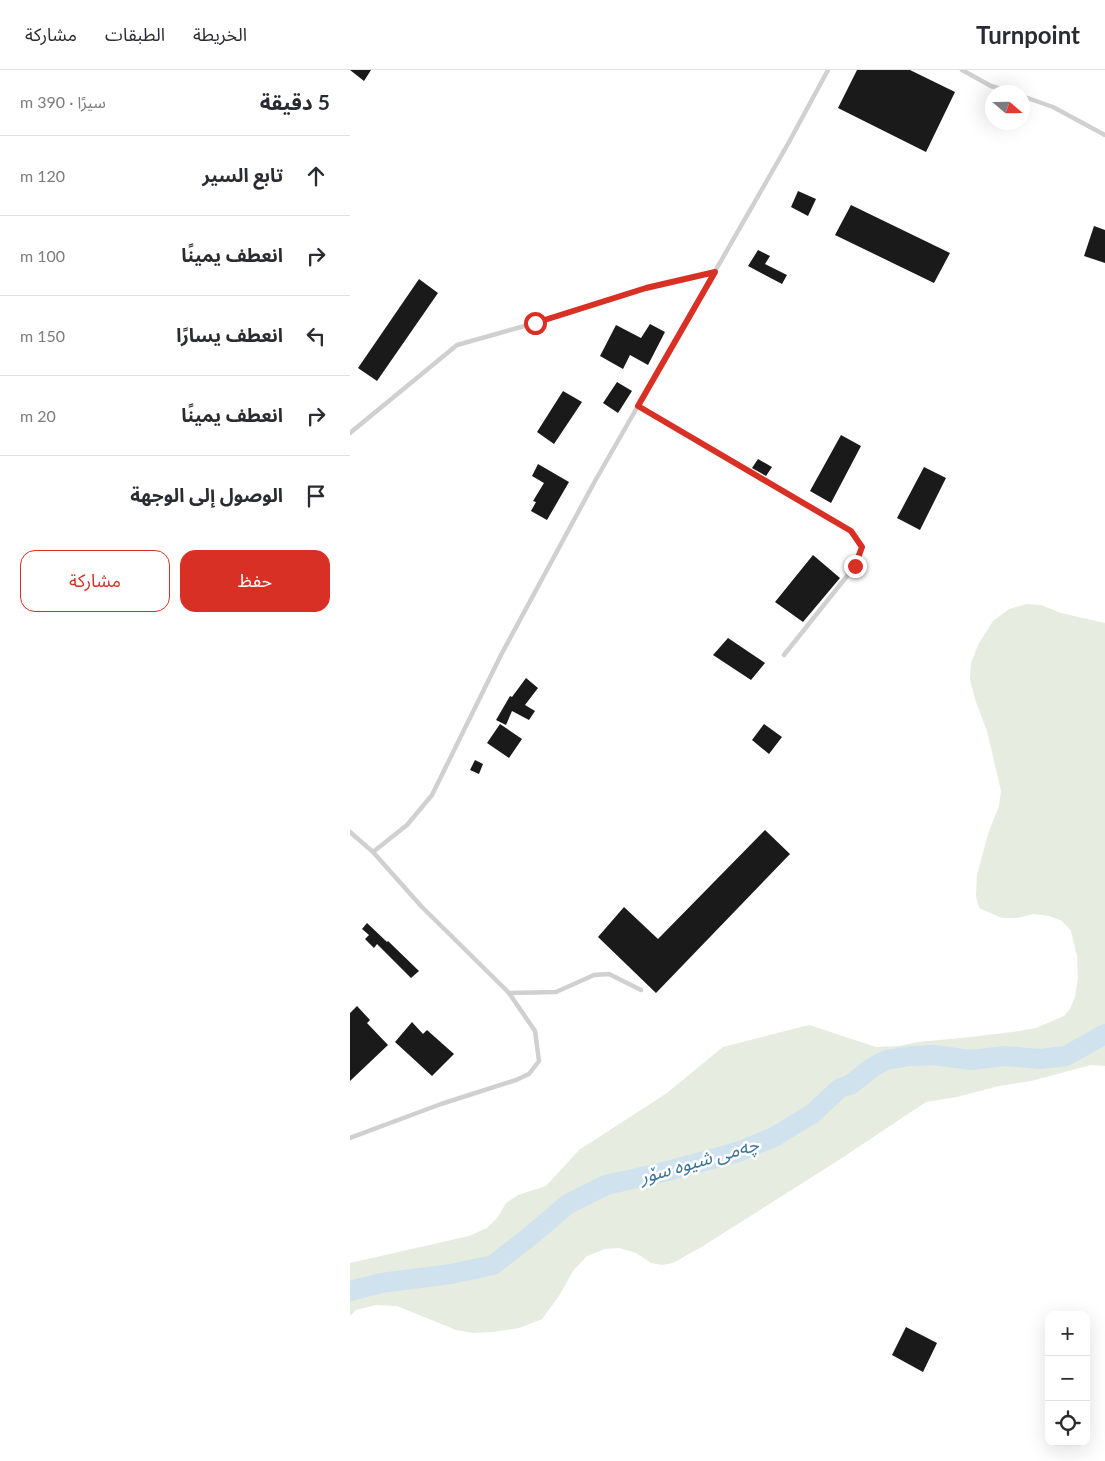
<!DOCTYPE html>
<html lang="ar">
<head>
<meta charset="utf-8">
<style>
	:root { --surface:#fff; --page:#f7f7f7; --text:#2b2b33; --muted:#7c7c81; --line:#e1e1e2; --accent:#d93025 }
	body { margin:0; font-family:Lato,"Noto Sans Arabic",sans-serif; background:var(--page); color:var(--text); direction:rtl }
	.controls { position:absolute; right:15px; bottom:15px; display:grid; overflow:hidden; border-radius:10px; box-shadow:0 5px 20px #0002 }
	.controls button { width:45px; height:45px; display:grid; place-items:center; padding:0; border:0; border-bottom:1px solid var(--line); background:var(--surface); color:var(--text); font:25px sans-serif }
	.compass { position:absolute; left:635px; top:15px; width:45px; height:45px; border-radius:50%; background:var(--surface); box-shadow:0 5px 20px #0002; rotate:110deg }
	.stop { position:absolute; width:15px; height:15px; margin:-11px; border:4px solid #d93025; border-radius:50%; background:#fff }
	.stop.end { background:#d93025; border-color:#fff; box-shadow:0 1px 5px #0008 }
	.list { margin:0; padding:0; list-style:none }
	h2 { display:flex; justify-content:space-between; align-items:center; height:65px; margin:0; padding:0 20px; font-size:21px }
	h2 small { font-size:16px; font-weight:400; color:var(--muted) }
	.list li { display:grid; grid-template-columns:32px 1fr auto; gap:15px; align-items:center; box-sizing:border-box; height:80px; padding:0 20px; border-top:1px solid var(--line) }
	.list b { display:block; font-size:19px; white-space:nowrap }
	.list em { font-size:16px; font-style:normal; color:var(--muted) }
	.actions { display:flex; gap:10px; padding:15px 20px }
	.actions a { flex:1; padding:11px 0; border:1px solid var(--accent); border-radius:15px; text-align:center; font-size:18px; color:var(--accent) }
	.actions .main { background:var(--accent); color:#fff }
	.icon { flex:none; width:28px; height:28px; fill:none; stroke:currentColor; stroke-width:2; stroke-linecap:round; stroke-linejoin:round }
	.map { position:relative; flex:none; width:755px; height:1391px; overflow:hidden; direction:ltr }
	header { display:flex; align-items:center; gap:30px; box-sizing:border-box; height:70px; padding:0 25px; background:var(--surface); border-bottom:1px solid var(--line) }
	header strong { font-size:24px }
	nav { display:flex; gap:28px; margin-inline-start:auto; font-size:18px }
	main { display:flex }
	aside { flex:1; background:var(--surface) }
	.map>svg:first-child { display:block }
	.green { fill:#e6ecdf }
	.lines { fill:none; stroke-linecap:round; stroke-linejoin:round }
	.river { stroke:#cfe2ee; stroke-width:20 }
	.building { fill:#1a1a1a }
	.service { stroke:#d0d0d0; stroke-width:4.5 }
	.route { stroke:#d93025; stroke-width:6 }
	.labels { text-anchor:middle; stroke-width:5; stroke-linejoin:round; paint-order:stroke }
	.water-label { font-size:19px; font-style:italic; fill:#3f7597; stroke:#fff }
</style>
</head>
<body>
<header>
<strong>Turnpoint</strong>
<nav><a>الخريطة</a><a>الطبقات</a><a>مشاركة</a></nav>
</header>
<main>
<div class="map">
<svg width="755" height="1391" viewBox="0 0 755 1391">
	<rect width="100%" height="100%" fill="#fff"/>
	<path class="green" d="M677 534 691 535 711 543 755 553V996L741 995 681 1011 649 1016 607 1027 576 1032 492 1088 353 1176 323 1193 312 1195 301 1193 286 1183 269 1178 255 1179 237 1186 223 1201 209 1226 192 1249 169 1258 143 1262 123 1263 106 1260 47 1236 26 1235 6 1240 0 1246V1193L119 1166 137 1158 148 1147 156 1133 168 1125 196 1116 229 1080 317 1023 373 977 459 955 526 977 549 976 568 972 621 967 669 961 686 958 714 946 720 939 725 927 728 908 727 886 721 861 712 851 699 846 683 844 667 848H652L629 838 626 826 627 805 638 764 649 736 651 721 637 661 626 632 620 610 621 593 628 575 643 551 659 539Z"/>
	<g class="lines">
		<path class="river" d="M0 1221 31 1213 101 1204 143 1195 179 1167 218 1134 256 1115 318 1101 388 1082 424 1067 462 1044 490 1018 500 1015 523 997 536 990 560 986 583 985 621 990 655 986 690 989 716 986 755 964"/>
	</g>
	<path class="building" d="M0 0H21L14 11Z
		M507 0H560L605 22 576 82 488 38Z
		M448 121 466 129 458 146 441 137Z
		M501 135 600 183 584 213 485 165Z
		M744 156 755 160V193L734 186Z
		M408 180 420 186 415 194 437 205 432 214 398 196Z
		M69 209 88 223 27 311 8 298Z
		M300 254 315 262 298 295 280 285 273 299 250 286 266 255 291 268Z
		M267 312 282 321 268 343 253 333Z
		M213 321 232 332 204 374 187 362Z
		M491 365 511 376 481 433 460 421Z
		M408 389 422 397 416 406 402 398Z
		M188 394 219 412 197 450 181 441 186 432 183 431 194 413 182 406Z
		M574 397 596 408 570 460 547 448Z
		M463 485 490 508 453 552 425 532Z
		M378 568 415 593 401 610 363 585Z
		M176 608 188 618 175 635 185 641 179 650 162 641 156 655 146 650 160 626 162 627Z
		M150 654 172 669 159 688 137 673Z
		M414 654 432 667 419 684 402 670Z
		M125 690 133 694 129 704 120 700Z
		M415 760 440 784 306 923 248 867 274 837 308 869Z
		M17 853 37 872 38 871 69 901 61 908 27 874 24 878 15 869 19 865 12 859Z
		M7 936 20 950 17 953 38 975 0 1011V943Z
		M62 952 73 964 77 960 104 984 82 1006 45 972Z
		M556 1257 587 1273 573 1302 542 1285Z"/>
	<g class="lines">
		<path class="service" d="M612 0 641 16 661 22
			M672 26 703 37 755 65
			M288 336 501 461 512 477 505 496 434 585
			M0 363 107 275 185 253 296 218 365 202
			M0 762 23 782
			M159 923 206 922 244 905 259 904 291 920
			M0 1068 91 1034 166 1010 179 1004 189 991 185 961 159 923 71 836 23 782 57 755 82 725 151 585 245 411 439 72 478 0"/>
	</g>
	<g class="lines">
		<path class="route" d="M185 253 296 218 365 202 288 336 501 461 512 477 505 496"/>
	</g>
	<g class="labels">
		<g class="water-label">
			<text transform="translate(349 1090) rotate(-16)" y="7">چەمی شیوە سۆر</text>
		</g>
	</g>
</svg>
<div class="controls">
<button>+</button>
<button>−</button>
<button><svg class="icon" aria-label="locate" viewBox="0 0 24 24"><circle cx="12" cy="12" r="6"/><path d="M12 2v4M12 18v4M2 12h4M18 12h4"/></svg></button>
</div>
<svg class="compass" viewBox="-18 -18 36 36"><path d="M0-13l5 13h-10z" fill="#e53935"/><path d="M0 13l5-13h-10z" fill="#7c7c81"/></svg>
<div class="stop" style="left:185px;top:253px"></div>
<div class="stop end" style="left:505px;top:496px"></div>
</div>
<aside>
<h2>5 دقيقة<small>سيرًا · 390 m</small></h2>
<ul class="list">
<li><svg class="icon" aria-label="ahead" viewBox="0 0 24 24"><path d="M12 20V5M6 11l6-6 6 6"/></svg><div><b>تابع السير</b></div><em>120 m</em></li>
<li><svg class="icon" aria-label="right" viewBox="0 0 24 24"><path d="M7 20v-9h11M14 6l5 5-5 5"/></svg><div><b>انعطف يمينًا</b></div><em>100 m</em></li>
<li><svg class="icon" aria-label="left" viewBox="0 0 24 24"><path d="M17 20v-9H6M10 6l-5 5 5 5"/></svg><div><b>انعطف يسارًا</b></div><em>150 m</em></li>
<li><svg class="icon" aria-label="right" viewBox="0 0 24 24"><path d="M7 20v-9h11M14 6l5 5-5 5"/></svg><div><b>انعطف يمينًا</b></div><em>20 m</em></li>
<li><svg class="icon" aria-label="arrive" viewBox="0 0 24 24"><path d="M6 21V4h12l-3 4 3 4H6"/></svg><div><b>الوصول إلى الوجهة</b></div></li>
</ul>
<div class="actions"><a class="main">حفظ</a><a>مشاركة</a></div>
</aside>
</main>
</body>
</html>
